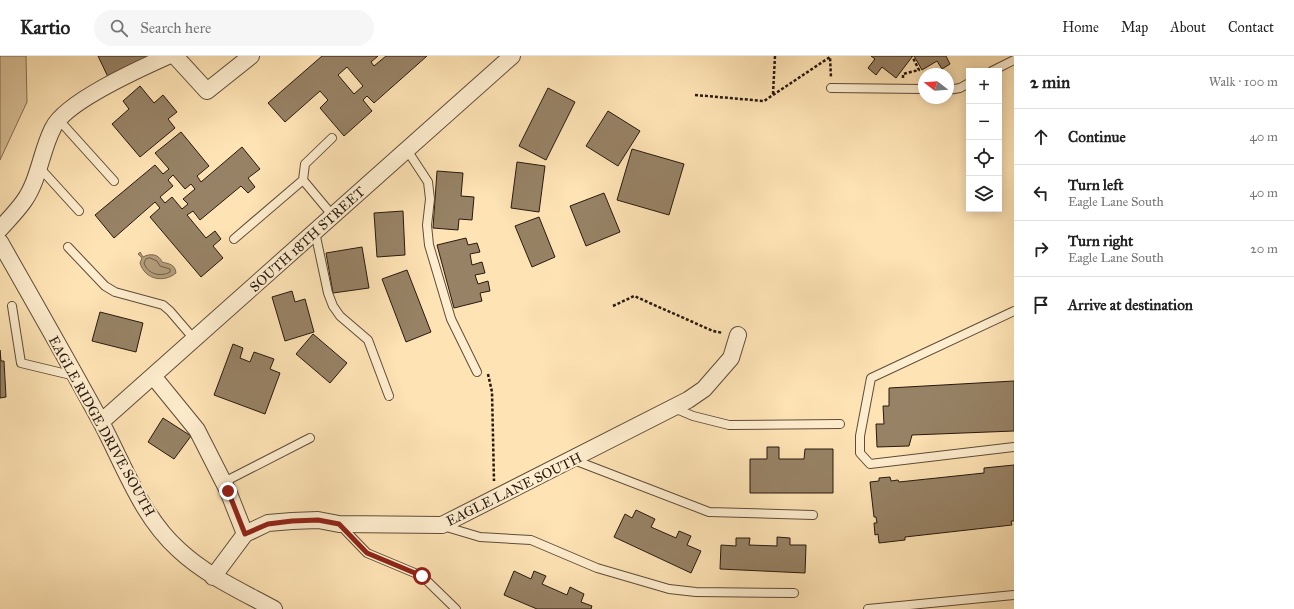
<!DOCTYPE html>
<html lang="en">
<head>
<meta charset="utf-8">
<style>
	:root { --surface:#fff; --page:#f6f6f6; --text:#222; --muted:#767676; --line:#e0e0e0 }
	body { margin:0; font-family:"IM FELL Great Primer",serif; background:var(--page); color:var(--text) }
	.controls { position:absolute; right:12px; top:12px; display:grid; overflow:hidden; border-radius:0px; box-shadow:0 2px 10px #0003 }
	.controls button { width:36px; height:36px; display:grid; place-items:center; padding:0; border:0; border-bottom:1px solid var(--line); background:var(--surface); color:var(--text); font:20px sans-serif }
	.compass { position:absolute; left:918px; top:12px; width:36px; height:36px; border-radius:50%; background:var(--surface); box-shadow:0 2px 10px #0003; rotate:287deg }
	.stop { position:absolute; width:12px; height:12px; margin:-9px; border:3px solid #8f2418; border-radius:50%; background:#fff }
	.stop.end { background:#8f2418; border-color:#fff; box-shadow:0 1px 4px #0008 }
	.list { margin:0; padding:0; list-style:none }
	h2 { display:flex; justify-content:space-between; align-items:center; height:52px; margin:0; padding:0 16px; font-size:17px }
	h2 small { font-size:13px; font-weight:400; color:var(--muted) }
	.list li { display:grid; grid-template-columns:26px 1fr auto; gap:12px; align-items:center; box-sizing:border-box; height:56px; padding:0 16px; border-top:1px solid var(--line) }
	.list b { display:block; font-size:15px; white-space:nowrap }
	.list p { margin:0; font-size:13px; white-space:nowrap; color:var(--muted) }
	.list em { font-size:13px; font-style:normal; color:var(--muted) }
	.icon { flex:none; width:22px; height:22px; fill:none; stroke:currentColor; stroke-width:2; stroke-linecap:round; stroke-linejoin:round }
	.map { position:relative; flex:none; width:1014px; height:553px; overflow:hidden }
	header { display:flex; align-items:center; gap:24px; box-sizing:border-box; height:56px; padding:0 20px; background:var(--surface); border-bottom:1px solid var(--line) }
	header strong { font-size:19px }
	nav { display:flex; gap:22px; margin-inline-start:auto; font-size:14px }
	.search { width:280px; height:36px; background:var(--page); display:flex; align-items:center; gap:10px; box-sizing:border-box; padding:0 14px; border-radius:22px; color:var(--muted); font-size:15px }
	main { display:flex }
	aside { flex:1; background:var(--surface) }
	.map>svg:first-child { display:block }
	.green { fill:#dac198; stroke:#816d54 }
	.water { fill:#b59e7c; stroke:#7d6950 }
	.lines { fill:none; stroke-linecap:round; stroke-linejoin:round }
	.shore { stroke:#6e5c46; stroke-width:1 }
	.building { fill:#978265; stroke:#28190f; fill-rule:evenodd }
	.service-casing { stroke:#5e4c38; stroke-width:10 }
	.minor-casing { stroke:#5e4c38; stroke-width:18 }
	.path { stroke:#28190f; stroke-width:2.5; stroke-dasharray:3 2; stroke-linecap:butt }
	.service { stroke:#feedce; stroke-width:8 }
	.minor { stroke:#feedce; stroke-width:16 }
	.route { stroke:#8f2418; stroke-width:5 }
	.labels { text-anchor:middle; stroke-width:4; stroke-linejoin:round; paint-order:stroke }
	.street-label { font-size:14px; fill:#28190f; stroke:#feedce }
</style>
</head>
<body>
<header>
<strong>Kartio</strong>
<div class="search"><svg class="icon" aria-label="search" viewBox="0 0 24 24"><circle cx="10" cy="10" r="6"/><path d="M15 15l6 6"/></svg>Search here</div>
<nav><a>Home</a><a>Map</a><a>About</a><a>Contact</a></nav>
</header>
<main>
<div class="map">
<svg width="1014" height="553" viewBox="0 0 1014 553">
	<rect width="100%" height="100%" fill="#fee3b4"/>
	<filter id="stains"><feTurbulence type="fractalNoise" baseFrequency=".005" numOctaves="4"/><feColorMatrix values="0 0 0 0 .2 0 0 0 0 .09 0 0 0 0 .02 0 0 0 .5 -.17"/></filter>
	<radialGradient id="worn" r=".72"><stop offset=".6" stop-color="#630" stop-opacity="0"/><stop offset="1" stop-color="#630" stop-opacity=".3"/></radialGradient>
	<path class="green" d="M0 0H26L27 46 0 104Z"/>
	<path class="water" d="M140 196 143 201C150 197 159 198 162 206 169 208 175 208 176 217 164 227 145 224 140 207L142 202 138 198Z"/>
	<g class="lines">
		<path class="shore" d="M150 202 157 205 160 210 170 213V216C161 221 148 219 144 207L146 203Z"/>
	</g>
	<path class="building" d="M98 0H151L108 21Z
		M322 0H378L371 6 374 10 386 0H427L374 47 367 40 363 44 372 55 344 80 320 52 328 44 320 35 285 66 268 47ZM347 11 363 30 354 38 338 19Z
		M871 0H911L912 1 896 22 882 11 876 19 868 12 875 3Z
		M914 0H946L950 8 942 13 937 5 922 14Z
		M140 30 154 47 163 39 177 56 168 63 175 72 140 101 112 68 129 53 123 45Z
		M548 32 575 46 546 104 519 90Z
		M608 55 640 75 618 110 586 90Z
		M181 76 209 110 197 120 201 126 242 91 260 113 248 122 255 131 248 137 241 130 200 164 193 155 187 159 206 182 215 175 221 183 213 190 223 202 201 221 150 161 160 152 155 146 114 182 95 159 155 109 163 118 169 113 155 97ZM173 119 185 133 191 128 195 133 183 143 188 148 182 153 172 141 165 147 160 141 173 130 168 124Z
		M632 93 684 108 669 159 617 144Z
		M517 106 545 110 539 156 511 152Z
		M437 115 463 117 461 140 474 141 472 164 459 163 458 174 433 172Z
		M604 137 620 176 586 190 570 150Z
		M403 155 405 199 377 201 374 157Z
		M539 161 555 201 532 211 515 170Z
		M466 182 468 189 477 187 480 196 470 198 472 209 482 206 485 217 475 219 478 228 488 225 490 235 480 237 482 245 454 252 437 189Z
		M362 191 369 232 333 237 326 197Z
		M407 214 431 276 406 286 382 223Z
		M292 235 295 246 305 243 314 276 285 285 272 241Z
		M100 256 143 267 136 296 92 285Z
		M313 278 347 307 330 327 296 298Z
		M233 288 243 292 240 302 250 306 254 296 274 303 270 313 280 317 265 358 214 339Z
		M0 294 1 305H4L6 341 0 342Z
		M1014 325V375L912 379 909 390 877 391 876 368H884L883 350H889V332Z
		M163 362 191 380 174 403 148 386Z
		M767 391H779V403H804L805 393H833V437H750V403H767Z
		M1014 409V465H1011L1012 469 905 481V484L879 487 878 478 875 479 874 467H877L876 461H874L870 426 879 425V422L890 421 891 425 898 424 899 426 984 417V412Z
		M636 454 655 463 651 471 676 482 679 475 691 480 687 489 701 495 691 517 614 481 625 458 632 462Z
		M777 481 790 482V489H806L805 517 720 513 721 489 736 490V482H750L749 489 777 490Z
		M514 515 531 523 534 515 546 520 542 528 567 539 570 531 584 538 581 546 592 550 591 553H537L504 539Z"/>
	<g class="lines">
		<g class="service-casing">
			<path id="service" d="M992 15 1014 4
				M831 32 924 33
				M948 34 960 32 969 27
				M59 64 114 125
				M407 94 428 126 430 143 427 169 429 189 451 263 477 316
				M39 111 79 155
				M303 124 305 108 332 82
				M315 176 328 237 333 250 340 260 368 284 389 340
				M234 183 303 124 333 160
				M68 191 105 230 115 236 163 249 170 255 194 283
				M12 250 21 307 75 320
				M1014 255 871 322 860 380V397L870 408 1014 391
				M674 352 693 360 729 369 840 368
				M574 404 709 456 813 459
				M224 426 310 382
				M339 468 367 497 422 520 456 553
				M443 470 480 481 531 484 597 512 669 533 696 536 794 537
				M868 553 1014 539"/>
		</g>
		<g class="minor-casing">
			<path id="minor" d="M175 0 207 35 251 0
				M0 173C8 164 17 155 24 145 39 124 41 95 53 72 65 46 141 12 168 0
				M0 186C34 246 68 305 101 366 124 409 141 460 179 494 207 520 241 535 274 553
				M153 320 197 374 228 435 245 478
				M101 366 512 0
				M213 521 245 478 268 467 292 465 318 464 339 468 442 469 688 344 704 333 731 302 738 279"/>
		</g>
		<path class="path" d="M903 22V18L919 14 912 0
			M773 38 775 0
			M695 39 764 45 830 1 831 22
			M613 250 634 240 713 275 723 277
			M488 318 492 336 494 425"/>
		<use href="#service" class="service"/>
		<use href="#minor" class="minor"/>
	</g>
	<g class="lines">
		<path class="route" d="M228 435 245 478 268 468 292 465 318 464 339 468 367 497 422 520"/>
	</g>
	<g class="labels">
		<g class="street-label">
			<text transform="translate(307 183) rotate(-42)" y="5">SOUTH 18TH STREET</text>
			<text transform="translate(102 370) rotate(61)" y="5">EAGLE RIDGE DRIVE SOUTH</text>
			<text transform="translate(514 433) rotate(-26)" y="5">EAGLE LANE SOUTH</text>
		</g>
	</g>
	<rect width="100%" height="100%" filter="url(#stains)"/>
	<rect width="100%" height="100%" fill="url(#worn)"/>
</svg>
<div class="controls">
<button>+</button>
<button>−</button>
<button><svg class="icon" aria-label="locate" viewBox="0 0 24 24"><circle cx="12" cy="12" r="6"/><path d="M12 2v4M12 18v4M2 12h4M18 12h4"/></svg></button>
<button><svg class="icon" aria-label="layers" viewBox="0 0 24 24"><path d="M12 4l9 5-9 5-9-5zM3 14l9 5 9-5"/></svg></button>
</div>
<svg class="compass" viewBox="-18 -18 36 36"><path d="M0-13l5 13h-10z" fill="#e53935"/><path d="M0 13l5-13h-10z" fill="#767676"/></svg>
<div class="stop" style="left:422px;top:520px"></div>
<div class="stop end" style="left:228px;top:435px"></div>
</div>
<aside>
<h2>2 min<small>Walk · 100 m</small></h2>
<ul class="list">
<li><svg class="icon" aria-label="ahead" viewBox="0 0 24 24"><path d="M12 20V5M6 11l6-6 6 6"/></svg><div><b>Continue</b></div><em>40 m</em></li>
<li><svg class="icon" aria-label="left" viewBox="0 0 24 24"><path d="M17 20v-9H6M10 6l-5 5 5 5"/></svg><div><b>Turn left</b><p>Eagle Lane South</p></div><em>40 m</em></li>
<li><svg class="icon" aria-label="right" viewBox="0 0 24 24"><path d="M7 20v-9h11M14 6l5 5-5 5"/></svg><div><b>Turn right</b><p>Eagle Lane South</p></div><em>20 m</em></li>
<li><svg class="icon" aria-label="arrive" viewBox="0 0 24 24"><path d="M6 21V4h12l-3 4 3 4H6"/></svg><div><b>Arrive at destination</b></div></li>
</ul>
</aside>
</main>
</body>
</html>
